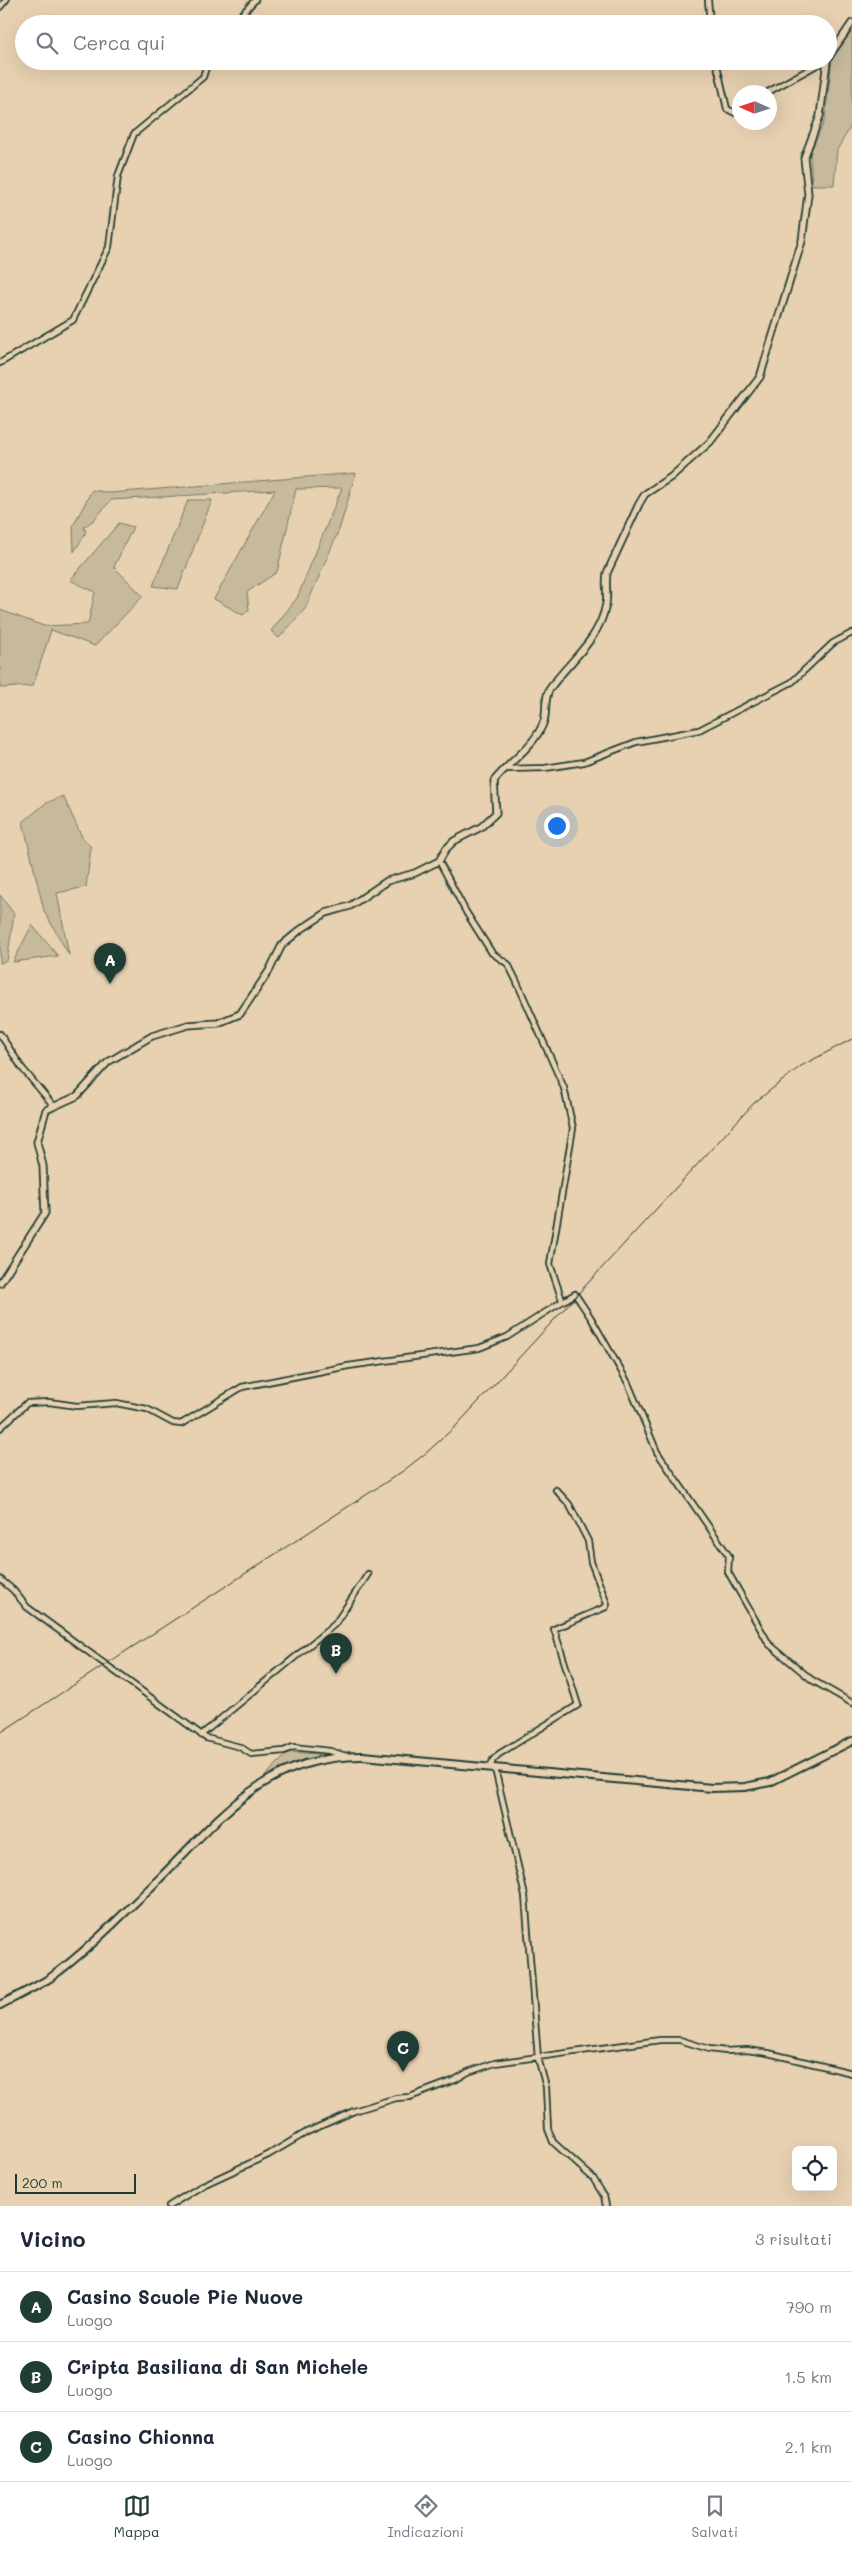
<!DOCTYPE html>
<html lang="it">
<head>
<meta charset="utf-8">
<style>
	:root { --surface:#fff; --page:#f2f2f3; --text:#1f2937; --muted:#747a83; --line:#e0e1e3; --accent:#1f3d34 }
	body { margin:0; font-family:Mali,sans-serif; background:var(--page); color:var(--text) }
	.controls { position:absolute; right:15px; bottom:15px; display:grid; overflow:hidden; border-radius:8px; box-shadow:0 5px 20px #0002 }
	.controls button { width:45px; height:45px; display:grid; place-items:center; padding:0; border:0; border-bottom:1px solid var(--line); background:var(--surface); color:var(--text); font:25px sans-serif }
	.compass { position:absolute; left:732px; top:85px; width:45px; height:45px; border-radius:50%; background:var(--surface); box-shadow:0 5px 20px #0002; rotate:273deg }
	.scale { position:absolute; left:15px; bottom:12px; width:121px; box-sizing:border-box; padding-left:5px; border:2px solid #1f3d34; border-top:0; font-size:14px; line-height:18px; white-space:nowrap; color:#1f3d34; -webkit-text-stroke:4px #e8d1b1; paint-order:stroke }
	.you { position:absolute; left:556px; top:825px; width:18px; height:18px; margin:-12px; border:4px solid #fff; border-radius:50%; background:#1a73e8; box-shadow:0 0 0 8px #1a73e833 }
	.badge { display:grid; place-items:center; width:32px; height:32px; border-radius:50%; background:var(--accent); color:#fff; font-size:16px; font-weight:700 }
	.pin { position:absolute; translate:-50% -41px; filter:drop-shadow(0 1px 2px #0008) }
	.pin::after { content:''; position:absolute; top:26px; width:18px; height:15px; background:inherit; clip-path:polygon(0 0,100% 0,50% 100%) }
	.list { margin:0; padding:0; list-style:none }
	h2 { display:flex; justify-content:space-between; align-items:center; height:65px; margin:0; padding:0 20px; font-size:21px }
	h2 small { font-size:16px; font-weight:400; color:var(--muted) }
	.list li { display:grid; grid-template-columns:32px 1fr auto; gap:15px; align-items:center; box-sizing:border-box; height:70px; padding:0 20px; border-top:1px solid var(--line) }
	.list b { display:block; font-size:19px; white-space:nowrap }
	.list p { margin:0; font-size:16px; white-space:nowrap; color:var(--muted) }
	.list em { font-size:16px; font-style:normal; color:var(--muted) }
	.icon { flex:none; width:28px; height:28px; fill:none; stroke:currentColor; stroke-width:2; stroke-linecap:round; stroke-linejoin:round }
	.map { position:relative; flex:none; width:852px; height:2206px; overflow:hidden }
	.search { position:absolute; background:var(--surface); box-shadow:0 5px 20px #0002; left:15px; right:15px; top:15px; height:55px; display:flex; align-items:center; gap:12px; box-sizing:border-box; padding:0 18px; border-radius:28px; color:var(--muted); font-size:19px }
	.sheet { height:275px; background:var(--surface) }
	nav { display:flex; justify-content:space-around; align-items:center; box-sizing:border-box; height:70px; border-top:1px solid var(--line); background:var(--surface); font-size:14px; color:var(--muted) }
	nav a { display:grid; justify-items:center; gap:2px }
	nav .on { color:var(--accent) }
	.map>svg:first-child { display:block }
	.green { fill:#c7b99c; stroke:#737b68 }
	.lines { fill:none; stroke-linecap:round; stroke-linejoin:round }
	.minor-casing { stroke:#1f3d34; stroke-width:8 }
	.tertiary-casing { stroke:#1f3d34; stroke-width:9 }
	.secondary-casing { stroke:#1f3d34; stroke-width:10 }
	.minor { stroke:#e8d1b1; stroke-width:4.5 }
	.tertiary { stroke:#e8d1b1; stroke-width:5.5 }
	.secondary { stroke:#e8d1b1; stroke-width:6 }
	.rail { stroke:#1f3d34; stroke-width:1 }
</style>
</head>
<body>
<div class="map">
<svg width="852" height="2206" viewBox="0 0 852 2206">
	<rect width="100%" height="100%" fill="#e8d1b1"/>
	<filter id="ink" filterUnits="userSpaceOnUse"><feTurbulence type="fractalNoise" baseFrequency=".02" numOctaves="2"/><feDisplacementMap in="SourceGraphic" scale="10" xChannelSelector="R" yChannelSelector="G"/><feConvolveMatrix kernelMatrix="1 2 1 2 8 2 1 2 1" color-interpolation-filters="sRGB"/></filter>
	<g filter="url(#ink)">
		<path class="green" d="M852 31V124L837 150 834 185H812L810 153 825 120 832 59Z
			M356 473 339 530 305 609 279 638 271 631 297 598 342 488 296 489 277 572 247 592 249 610 243 615 214 599 275 490 111 500 94 520 84 527 86 532 74 552 73 526 92 490 110 493Z
			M188 500H212L178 589 153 586Z
			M119 523 133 527 114 567 143 596 95 646 51 630 33 686 0 688V610L44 626 88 624 95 592 70 580Z
			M63 796 82 837 91 847 86 887 57 893 69 955 44 911 23 822 46 803Z
			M0 895 14 914 7 961 0 963Z
			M32 925 58 956 13 962Z
			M289 1752 332 1755 291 1765 259 1782Z"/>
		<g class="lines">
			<g class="minor-casing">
				<path id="minor" d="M708 0 710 24
					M0 7 6 0
					M233 24 255 0
					M716 61 727 109 735 113 740 110
					M768 92 824 61
					M0 363 73 320 109 247 118 176 134 134 203 77 208 61
					M505 769 545 768 584 762 636 742 699 730 792 682 833 643 852 633
					M439 861 466 912 492 953 508 964 516 980 564 1088 573 1128 550 1264 562 1300H565L575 1294 591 1318 628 1383 657 1452 729 1556 728 1572 769 1644 812 1680 852 1703
					M0 1034 22 1068 53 1105
					M0 1428 27 1403 49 1402 77 1406 116 1403 147 1409 173 1423 181 1424 242 1387 348 1366 479 1348 507 1337 563 1301
					M0 1579 13 1590 27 1607 206 1738 240 1747 251 1754 284 1751 293 1747 330 1751 346 1756
					M201 1735 335 1624 368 1574
					M490 1768 493 1760 499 1754 578 1705 554 1629 606 1607 607 1604 591 1562 588 1541 569 1504 556 1490
					M495 1769 525 1896 538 2058 546 2087 548 2129 553 2142 593 2178 604 2196 606 2206
					M169 2206 203 2185 268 2155 307 2132 354 2111 396 2098 410 2097 455 2080 468 2072 495 2063 660 2040H680L709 2049 726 2051 747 2050 768 2053 852 2073"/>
			</g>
			<g class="tertiary-casing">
				<path id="tertiary" d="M828 58 852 23
					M0 1283 45 1213 43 1166 37 1142 46 1110 77 1096 108 1062 152 1036 188 1025 218 1023 240 1014 269 971 282 945 300 930 326 913 350 906 387 881 415 873 439 861 446 849 454 841 481 827 496 813 494 781C510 760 535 747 544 721 547 711 544 700 549 690 568 661 599 642 606 604 608 594 605 584 607 573L639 504 645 494 671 477 710 442 760 377 802 241 808 194 804 158 820 116 827 61"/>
			</g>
			<g class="secondary-casing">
				<path id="secondary" d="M0 2005C17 1996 34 1988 50 1978 85 1953 118 1919 149 1889 215 1825 260 1755 363 1756L712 1788 745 1787 770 1782 852 1741"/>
			</g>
			<use href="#minor" class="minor"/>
			<use href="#tertiary" class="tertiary"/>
			<use href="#secondary" class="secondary"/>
			<path class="rail" d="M0 1733 403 1471 426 1453 457 1425 754 1103 801 1066 852 1039"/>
		</g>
	</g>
</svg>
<div class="controls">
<button><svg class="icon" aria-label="locate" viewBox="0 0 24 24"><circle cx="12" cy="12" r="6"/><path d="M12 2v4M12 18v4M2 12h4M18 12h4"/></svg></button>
</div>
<svg class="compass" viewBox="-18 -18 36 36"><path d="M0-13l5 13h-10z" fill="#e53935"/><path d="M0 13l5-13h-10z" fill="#747a83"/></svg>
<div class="scale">200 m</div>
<div class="you"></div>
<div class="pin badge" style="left:110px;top:984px">A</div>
<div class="pin badge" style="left:336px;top:1674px">B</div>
<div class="pin badge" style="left:403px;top:2072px">C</div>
<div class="search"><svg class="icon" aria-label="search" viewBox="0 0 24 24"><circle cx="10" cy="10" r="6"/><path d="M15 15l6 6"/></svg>Cerca qui</div>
</div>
<section class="sheet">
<h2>Vicino<small>3 risultati</small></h2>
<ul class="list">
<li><span class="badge">A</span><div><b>Casino Scuole Pie Nuove</b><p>Luogo</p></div><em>790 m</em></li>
<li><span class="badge">B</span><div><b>Cripta Basiliana di San Michele</b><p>Luogo</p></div><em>1.5 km</em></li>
<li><span class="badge">C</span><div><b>Casino Chionna</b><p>Luogo</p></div><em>2.1 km</em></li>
</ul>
</section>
<nav>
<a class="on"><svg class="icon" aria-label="map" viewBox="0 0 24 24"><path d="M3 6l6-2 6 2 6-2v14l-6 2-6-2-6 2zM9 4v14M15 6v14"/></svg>Mappa</a>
<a><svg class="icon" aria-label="directions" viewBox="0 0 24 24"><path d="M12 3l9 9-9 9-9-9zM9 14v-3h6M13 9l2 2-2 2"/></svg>Indicazioni</a>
<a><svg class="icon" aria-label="saved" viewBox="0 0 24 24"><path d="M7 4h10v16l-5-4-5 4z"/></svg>Salvati</a>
</nav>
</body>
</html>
